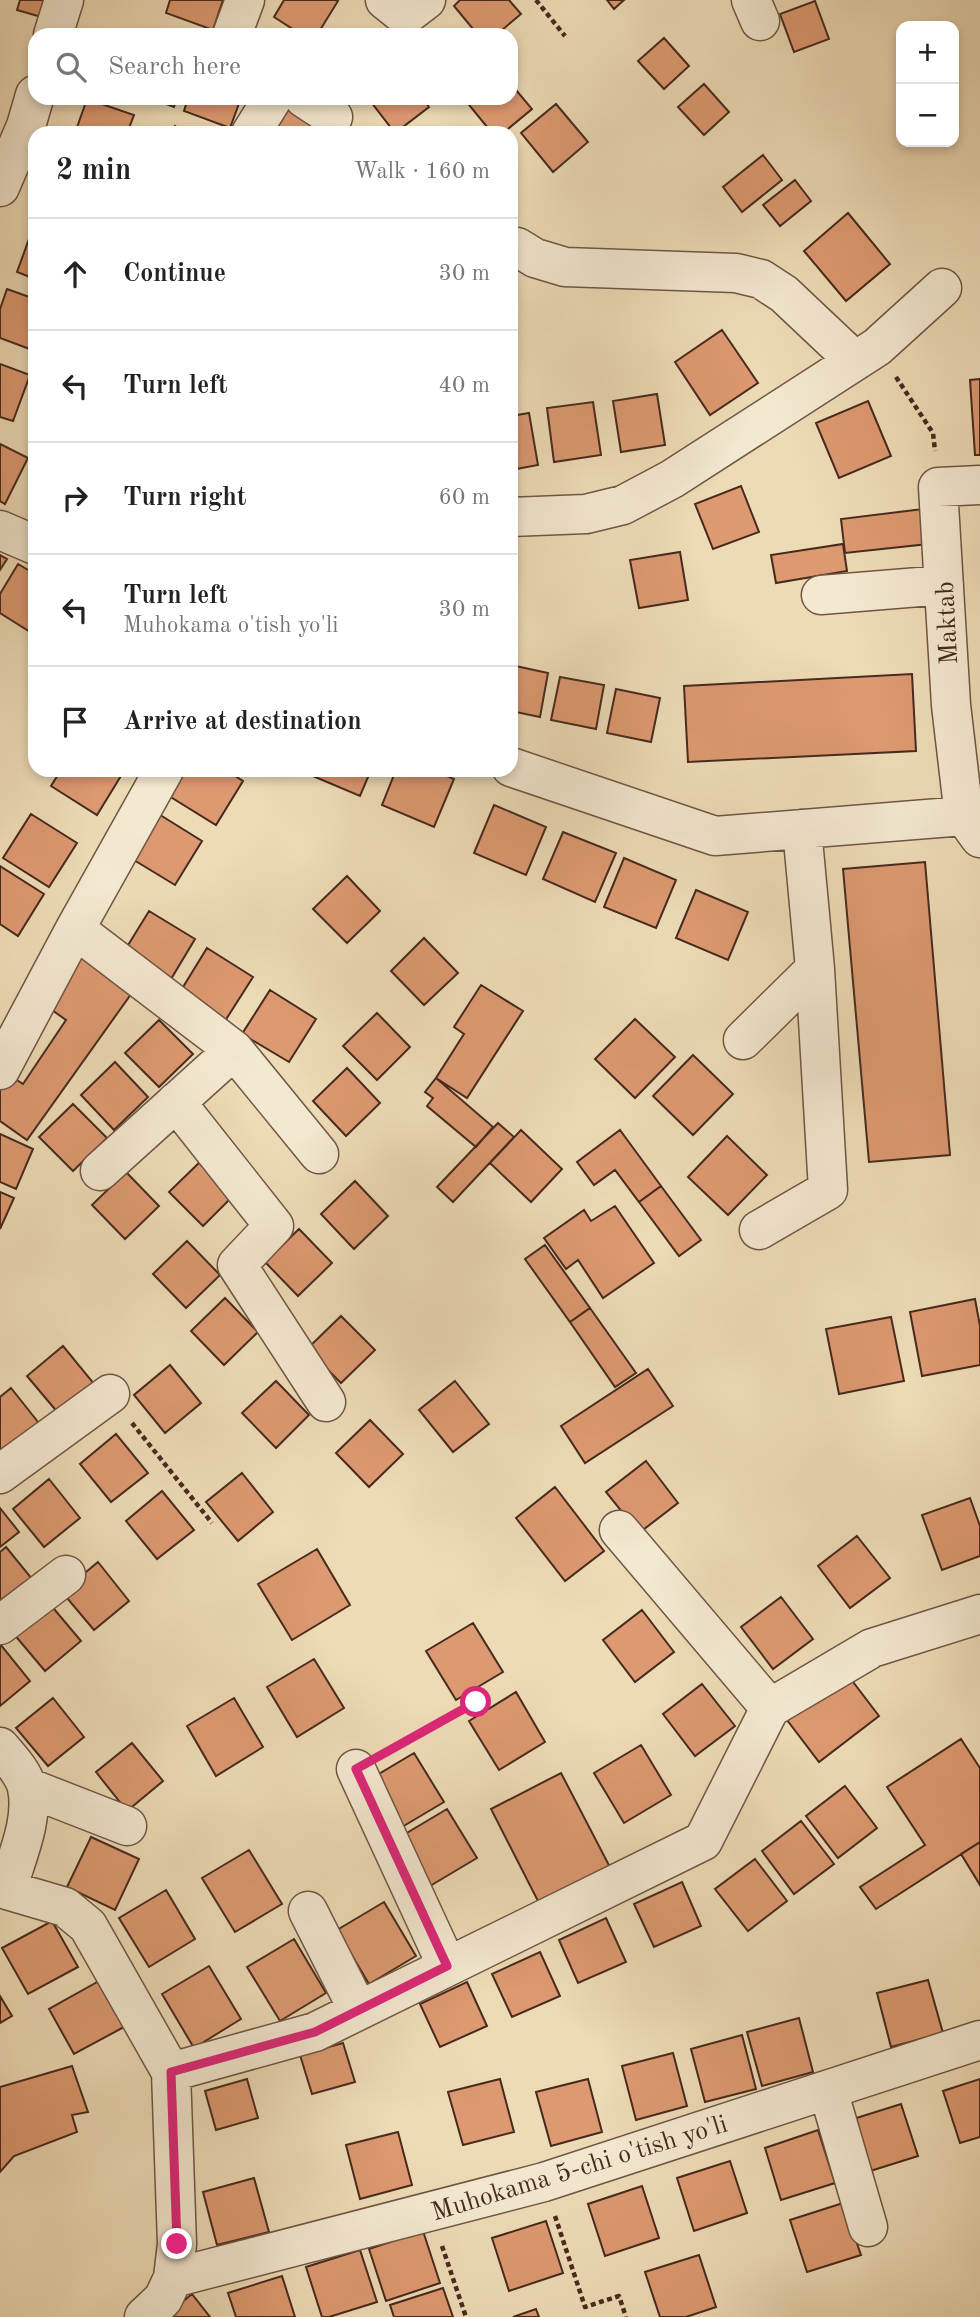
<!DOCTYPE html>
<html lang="en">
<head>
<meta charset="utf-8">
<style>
	:root { --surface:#fff; --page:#f2f2f2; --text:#222; --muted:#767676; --line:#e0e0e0 }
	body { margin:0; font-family:"Old Standard TT",serif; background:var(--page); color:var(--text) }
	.controls { position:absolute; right:21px; top:21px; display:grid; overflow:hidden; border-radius:14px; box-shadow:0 4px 10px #0003 }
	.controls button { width:63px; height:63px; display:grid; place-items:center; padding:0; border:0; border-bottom:2px solid var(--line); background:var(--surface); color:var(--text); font:35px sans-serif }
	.stop { position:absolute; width:21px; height:21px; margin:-16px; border:5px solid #db2777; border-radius:50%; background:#fff }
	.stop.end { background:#db2777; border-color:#fff; box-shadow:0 2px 7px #0008 }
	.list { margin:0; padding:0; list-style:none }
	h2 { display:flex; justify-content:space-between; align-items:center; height:91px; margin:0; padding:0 28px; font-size:30px }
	h2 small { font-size:23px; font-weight:400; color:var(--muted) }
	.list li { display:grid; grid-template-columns:46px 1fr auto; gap:21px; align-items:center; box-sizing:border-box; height:112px; padding:0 28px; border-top:2px solid var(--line) }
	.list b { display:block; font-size:26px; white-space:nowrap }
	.list p { margin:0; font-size:23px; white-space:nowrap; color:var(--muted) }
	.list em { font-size:23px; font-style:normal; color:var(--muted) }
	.icon { flex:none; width:38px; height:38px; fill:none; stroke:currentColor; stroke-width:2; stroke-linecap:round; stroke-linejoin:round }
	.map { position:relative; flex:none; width:980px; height:2317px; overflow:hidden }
	.search { position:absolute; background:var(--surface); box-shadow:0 4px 10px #0003; left:28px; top:28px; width:490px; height:77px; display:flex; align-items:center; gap:18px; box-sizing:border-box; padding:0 24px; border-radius:21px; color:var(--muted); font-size:26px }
	.panel { position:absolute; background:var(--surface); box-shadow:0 4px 10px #0003; left:28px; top:126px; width:490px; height:651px; border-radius:21px }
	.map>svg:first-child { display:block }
	.building { fill:#dd9971; stroke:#472a1e; stroke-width:2 }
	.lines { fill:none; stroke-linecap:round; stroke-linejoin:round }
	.minor-casing { stroke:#705644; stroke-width:41 }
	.path { stroke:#472a1e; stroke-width:4.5; stroke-dasharray:5 3.5; stroke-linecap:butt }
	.minor { stroke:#f3e8d0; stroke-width:38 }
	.route { stroke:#db2777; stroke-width:9 }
	.labels { text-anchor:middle; stroke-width:6; stroke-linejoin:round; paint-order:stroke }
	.street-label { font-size:26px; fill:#472a1e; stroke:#f3e8d0 }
</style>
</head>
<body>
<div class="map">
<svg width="980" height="2317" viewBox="0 0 980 2317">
	<rect width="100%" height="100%" fill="#eddbb6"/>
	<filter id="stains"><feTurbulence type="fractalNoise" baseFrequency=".00286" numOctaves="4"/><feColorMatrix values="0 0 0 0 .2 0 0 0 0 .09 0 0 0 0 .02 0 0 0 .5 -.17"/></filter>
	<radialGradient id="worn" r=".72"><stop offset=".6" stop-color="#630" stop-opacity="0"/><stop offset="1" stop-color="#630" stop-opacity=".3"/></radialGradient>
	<path class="building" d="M20 0H51L45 18 17 10Z
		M170 0H223L213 30 166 13Z
		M284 0H336L338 1 317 35H302L274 17Z
		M460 0H509L521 14 496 35H478L454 6Z
		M607 0H624L614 9Z
		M815 1 829 39 794 52 780 14Z
		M664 38 689 66 664 89 638 61Z
		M511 84 532 109 503 133H492L465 100 468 98H511Z
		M704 84 729 112 704 135 678 107Z
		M150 98H177L174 107Z
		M188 98H241L230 128 184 111Z
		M368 98H422L429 107 395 133Z
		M87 99 134 115 127 133H75Z
		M556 104 588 142 553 172 521 133Z
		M285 108 324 133H269Z
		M175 126 185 133H171Z
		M763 155 782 180 742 212 723 187Z
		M795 180 811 201 780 226 763 205Z
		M848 213 890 264 846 301 804 251Z
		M33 228 35 229V279L17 272Z
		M7 289 35 299V351L0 338V309Z
		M722 330 758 383 710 415 675 362Z
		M0 364 30 375 13 421 0 417Z
		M980 379V455H975L970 380Z
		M657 394 665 445 621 452 613 401Z
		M868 401 891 456 839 478 816 423Z
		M593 402 601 455 554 462 547 408Z
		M529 413 538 465 511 470V416Z
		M0 444 28 458 5 504 0 501Z
		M741 486 759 532 713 549 695 504Z
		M35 504V520L29 516Z
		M923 509 928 544 845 553 841 519Z
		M843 544 847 571 776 583 771 555Z
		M680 552 688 600 639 608 630 560Z
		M0 555 7 559 0 570Z
		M18 564 35 574V635L0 613V594Z
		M511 665 548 673 540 717 511 711Z
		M912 674 916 751 688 762 684 686Z
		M560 677 604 685 596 729 551 720Z
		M616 689 660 698 651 742 607 733Z
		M61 770H122L124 771 97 815 51 786Z
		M185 770H226L243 781 216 825 169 796Z
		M310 770H371L360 796 308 774Z
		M396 770H433L454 779 434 827 382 805Z
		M494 805 546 827 526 875 474 853Z
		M157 813 202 841 175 885 129 857Z
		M31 814 77 843 49 887 3 858Z
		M563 832 616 853 595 902 543 879Z
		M624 858 676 880 656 928 604 907Z
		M925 862 950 1155 869 1162 843 869Z
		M0 866 44 894 18 936 0 924Z
		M347 876 380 911 347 943 313 909Z
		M696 890 748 912 728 960 676 938Z
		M149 911 195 939 168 984 122 955Z
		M424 938 458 973 424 1005 391 971Z
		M207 948 253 977 225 1021 180 992Z
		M76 952 134 990 27 1140 0 1121V1089L9 1075 23 1084 66 1020 45 1005Z
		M481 985 523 1011 467 1098 436 1078 464 1034 454 1027Z
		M270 990 316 1019 289 1062 242 1034Z
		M377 1013 410 1047 377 1080 343 1046Z
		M635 1019 675 1057 635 1098 595 1059Z
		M159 1020 193 1054 159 1087 125 1053Z
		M693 1055 733 1094 693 1135 653 1096Z
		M115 1062 148 1097 114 1130 81 1095Z
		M347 1068 380 1103 346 1136 313 1101Z
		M436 1078 493 1127 476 1147 427 1106 433 1098 425 1092Z
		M73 1104 107 1138 73 1171 39 1137Z
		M498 1123 514 1137 453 1202 437 1187Z
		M521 1130 562 1169 531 1202 490 1163Z
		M620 1130 661 1186 639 1202 615 1170 594 1185 577 1162Z
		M0 1134 33 1149 16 1189 0 1182Z
		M727 1136 767 1175 728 1215 688 1177Z
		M203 1159 236 1193 203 1226 169 1192Z
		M126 1172 159 1206 125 1239 92 1205Z
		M355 1181 388 1216 354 1249 321 1214Z
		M661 1186 701 1240 679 1256 639 1202Z
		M0 1192 14 1198 0 1229Z
		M615 1206 654 1263 603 1298 578 1260 566 1269 544 1238 584 1210 591 1221Z
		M299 1229 332 1263 298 1296 265 1262Z
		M187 1241 220 1275 186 1308 153 1274Z
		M545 1245 590 1308 570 1322 525 1259Z
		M225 1298 258 1332 224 1365 191 1331Z
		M975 1299 980 1326V1365L922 1376 910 1312Z
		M590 1308 636 1373 615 1387 570 1322Z
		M341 1316 375 1350 341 1383 307 1349Z
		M891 1317 904 1381 839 1394 826 1329Z
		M63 1346 95 1385 59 1414 27 1376Z
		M170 1365 201 1403 165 1433 134 1395Z
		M648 1369 673 1406 585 1463 561 1426Z
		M276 1381 309 1415 276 1448 242 1413Z
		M455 1381 489 1424 453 1452 419 1410Z
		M11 1388 42 1427 6 1456 0 1449V1397Z
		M370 1420 403 1454 369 1487 336 1453Z
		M116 1434 148 1473 111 1502 80 1464Z
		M646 1461 678 1503 639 1533 606 1492Z
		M242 1473 273 1512 238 1541 206 1502Z
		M49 1479 80 1518 44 1547 13 1509Z
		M555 1487 604 1551 565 1581 516 1518Z
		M162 1491 194 1530 157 1559 126 1521Z
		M970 1498 980 1526V1556L942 1570 922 1515Z
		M0 1508 19 1532 0 1547Z
		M857 1536 890 1578 850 1608 818 1566Z
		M6 1547 37 1585 0 1613V1552Z
		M317 1549 350 1605 292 1640 258 1584Z
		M98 1562 129 1601 94 1630 62 1592Z
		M781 1597 813 1639 773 1669 741 1627Z
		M49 1603 81 1641 45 1671 13 1633Z
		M642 1610 674 1652 635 1682 603 1640Z
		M473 1623 503 1672 456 1700 426 1651Z
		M0 1644 30 1681 0 1706Z
		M314 1659 344 1708 297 1737 267 1687Z
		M847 1674 879 1716 819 1762 787 1720Z
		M702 1684 735 1726 695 1756 663 1714Z
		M516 1692 545 1742 499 1770 469 1721Z
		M53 1698 84 1737 48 1766 16 1728Z
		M234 1698 263 1747 216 1776 187 1726Z
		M961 1739 980 1768V1842L876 1909 860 1887 925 1845 887 1787Z
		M132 1743 163 1781 127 1811 96 1772Z
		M641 1745 671 1795 624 1823 594 1773Z
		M414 1753 444 1802 397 1830 367 1781Z
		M561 1773 612 1871 541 1907 491 1809Z
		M845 1786 877 1828 838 1858 806 1816Z
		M447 1809 477 1858 430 1886 400 1837Z
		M801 1821 834 1864 794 1894 762 1851Z
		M91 1837 139 1859 115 1910 67 1887Z
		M980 1842V1885L961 1854Z
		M249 1850 282 1904 235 1932 202 1878Z
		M755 1859 787 1901 748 1931 715 1889Z
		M682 1882 701 1926 654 1947 634 1904Z
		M166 1890 195 1939 149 1967 119 1918Z
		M384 1902 416 1956 369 1984 337 1930Z
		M606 1918 626 1962 578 1983 559 1940Z
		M52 1921 78 1967 28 1994 2 1948Z
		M294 1939 326 1993 280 2021 247 1967Z
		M540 1952 560 1996 512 2017 492 1974Z
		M209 1966 241 2019 194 2048 162 1994Z
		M928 1980 943 2033 891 2047 877 1993Z
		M99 1981 124 2027 74 2054 49 2009Z
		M467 1982 487 2026 440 2047 420 2004Z
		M0 1996 12 2016 0 2023Z
		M799 2018 813 2072 762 2086 747 2032Z
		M742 2035 756 2089 705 2102 691 2049Z
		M343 2043 355 2082 312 2094 300 2055Z
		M673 2053 687 2106 636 2120 622 2066Z
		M72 2066 88 2112 72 2115 77 2132 14 2156 0 2172V2087Z
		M247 2079 258 2118 216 2130 205 2091Z
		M500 2079 514 2132 463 2145 448 2092Z
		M588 2079 602 2132 551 2146 536 2092Z
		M980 2079V2137L960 2143 943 2091Z
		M901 2104 918 2156 864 2173 847 2121Z
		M818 2130 835 2183 781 2200 765 2148Z
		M398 2132 412 2185 360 2199 346 2145Z
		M730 2161 747 2213 694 2231 677 2178Z
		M254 2178 269 2232 217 2245 203 2192Z
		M642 2186 659 2238 605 2256 588 2204Z
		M843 2203 861 2255 807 2272 790 2220Z
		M546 2221 563 2273 509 2291 492 2238Z
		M423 2231 440 2283 386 2301 369 2249Z
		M360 2250 377 2302 329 2317H322L306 2267Z
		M699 2255 716 2307 686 2317H660L645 2272Z
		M282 2276 295 2317H236L228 2293Z
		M443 2288 453 2317H394L390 2305Z
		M192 2294 210 2317H164Z
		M536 2309 539 2317H513Z"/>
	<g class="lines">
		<g class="minor-casing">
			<path id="minor" d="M385 0 405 16 426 0
				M751 0 760 21
				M53 35 64 0
				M232 35 245 0
				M304 98 333 117
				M251 133 273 98
				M0 187 26 126 35 95
				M517 247 535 258 565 267 736 273 761 279 784 294 855 361
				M980 485 938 487 951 705 964 816 980 838
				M511 517 586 514 623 505 672 479 877 347 942 288
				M0 530 35 545
				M821 595 944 585
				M511 767 715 836 964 816
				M75 929 234 1050 319 1154
				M743 1040 815 969 802 829
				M0 1070 75 929 164 770
				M176 1102 274 1226 237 1265 326 1402
				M100 1171 234 1050
				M759 1230 828 1190 815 969
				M0 1474 110 1394
				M619 1530 770 1708
				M0 1625 66 1575
				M0 1747C10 1759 24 1773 27 1788 34 1821 16 1858 7 1890L65 1907 88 1926 171 2072 177 2244 173 2278 163 2299 144 2317
				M356 1769 447 1966
				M27 1787 127 1826
				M308 1911 358 2010
				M171 2072 315 2032 703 1841 770 1708 872 1648 980 1614
				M828 2090 868 2227
				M173 2278 544 2182 980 2040"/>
		</g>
		<path class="path" d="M536 0 565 36
			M896 377 933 433 935 451
			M132 1423 212 1523
			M388 1751 476 1701
			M555 2216 585 2307 619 2296 626 2317
			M442 2246 466 2317"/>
		<use href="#minor" class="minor"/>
	</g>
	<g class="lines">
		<path class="route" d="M177 2244 171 2072 315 2032 447 1966 356 1769 476 1702"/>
	</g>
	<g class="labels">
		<g class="street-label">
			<text transform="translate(946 623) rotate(-93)" y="9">Maktab</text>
			<text transform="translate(579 2167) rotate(-17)" y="9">Muhokama 5-chi o'tish yo'li</text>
		</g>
	</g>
	<rect width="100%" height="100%" filter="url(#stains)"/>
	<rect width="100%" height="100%" fill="url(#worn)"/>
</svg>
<div class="controls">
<button>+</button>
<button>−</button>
</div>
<div class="stop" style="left:476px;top:1702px"></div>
<div class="stop end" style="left:177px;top:2244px"></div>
<div class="search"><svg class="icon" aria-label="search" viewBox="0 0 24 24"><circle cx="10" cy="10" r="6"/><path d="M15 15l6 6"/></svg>Search here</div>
<section class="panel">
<h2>2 min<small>Walk · 160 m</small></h2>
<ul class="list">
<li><svg class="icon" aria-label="ahead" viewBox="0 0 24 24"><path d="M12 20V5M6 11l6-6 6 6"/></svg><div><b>Continue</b></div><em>30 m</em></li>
<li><svg class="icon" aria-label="left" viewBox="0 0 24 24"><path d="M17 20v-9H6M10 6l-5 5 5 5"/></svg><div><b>Turn left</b></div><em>40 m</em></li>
<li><svg class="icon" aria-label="right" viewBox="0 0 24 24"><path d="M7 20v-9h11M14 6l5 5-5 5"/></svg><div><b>Turn right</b></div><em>60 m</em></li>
<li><svg class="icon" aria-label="left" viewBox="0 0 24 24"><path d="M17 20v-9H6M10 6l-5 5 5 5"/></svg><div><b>Turn left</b><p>Muhokama o'tish yo'li</p></div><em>30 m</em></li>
<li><svg class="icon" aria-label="arrive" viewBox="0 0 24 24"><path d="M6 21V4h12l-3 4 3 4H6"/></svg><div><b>Arrive at destination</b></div></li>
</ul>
</section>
</div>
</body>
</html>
